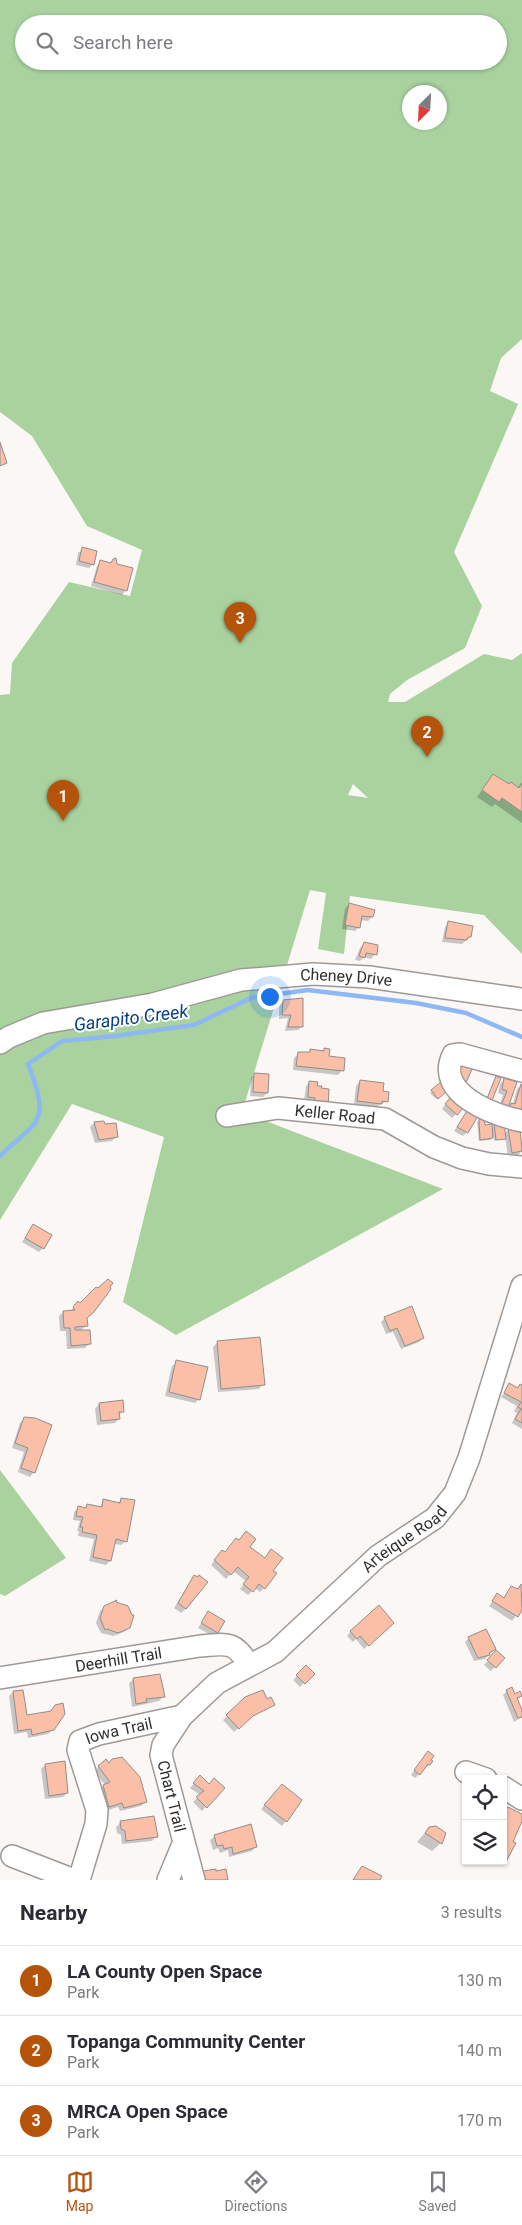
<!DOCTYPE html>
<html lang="en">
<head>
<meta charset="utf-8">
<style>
	:root { --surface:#fff; --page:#f2f2f3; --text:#2b2b33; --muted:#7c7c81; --line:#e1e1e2; --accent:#b45309 }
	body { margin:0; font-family:Roboto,sans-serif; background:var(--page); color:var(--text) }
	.controls { position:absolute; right:15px; bottom:15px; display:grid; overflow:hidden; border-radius:0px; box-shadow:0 1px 4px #0004 }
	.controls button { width:45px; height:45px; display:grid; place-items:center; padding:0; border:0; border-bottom:1px solid var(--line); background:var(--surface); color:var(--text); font:25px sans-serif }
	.compass { position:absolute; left:402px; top:85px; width:45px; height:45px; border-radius:50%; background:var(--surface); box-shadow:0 1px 4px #0004; rotate:204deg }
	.you { position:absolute; left:269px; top:996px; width:18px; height:18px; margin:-12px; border:4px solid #fff; border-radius:50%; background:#1a73e8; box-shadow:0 0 0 8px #1a73e833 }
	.badge { display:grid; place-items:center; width:32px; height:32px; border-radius:50%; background:var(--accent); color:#fff; font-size:16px; font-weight:700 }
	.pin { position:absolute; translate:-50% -41px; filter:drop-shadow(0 1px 2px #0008) }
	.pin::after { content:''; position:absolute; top:26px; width:18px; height:15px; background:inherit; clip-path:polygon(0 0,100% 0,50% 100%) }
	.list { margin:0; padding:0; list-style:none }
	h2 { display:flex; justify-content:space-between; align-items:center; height:65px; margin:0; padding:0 20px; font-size:21px }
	h2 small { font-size:16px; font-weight:400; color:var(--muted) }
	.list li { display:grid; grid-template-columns:32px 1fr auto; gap:15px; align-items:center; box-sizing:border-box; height:70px; padding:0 20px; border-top:1px solid var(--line) }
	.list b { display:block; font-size:19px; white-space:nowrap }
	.list p { margin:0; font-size:16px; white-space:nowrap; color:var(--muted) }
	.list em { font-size:16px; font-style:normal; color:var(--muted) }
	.icon { flex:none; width:28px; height:28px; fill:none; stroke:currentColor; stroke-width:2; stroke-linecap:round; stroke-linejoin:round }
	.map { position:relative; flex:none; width:522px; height:1880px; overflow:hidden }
	.search { position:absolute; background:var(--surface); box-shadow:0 1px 4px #0004; left:15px; right:15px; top:15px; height:55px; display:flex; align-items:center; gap:12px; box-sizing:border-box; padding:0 18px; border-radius:28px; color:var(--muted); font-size:19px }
	.sheet { height:275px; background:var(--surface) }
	nav { display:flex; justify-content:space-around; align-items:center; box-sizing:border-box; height:70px; border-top:1px solid var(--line); background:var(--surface); font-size:14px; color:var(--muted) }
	nav a { display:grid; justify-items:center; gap:2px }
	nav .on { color:var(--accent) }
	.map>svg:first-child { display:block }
	.green { fill:#a9d29f; fill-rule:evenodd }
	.shadow { fill:#0003 }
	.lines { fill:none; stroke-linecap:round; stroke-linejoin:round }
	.stream { stroke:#8db8f4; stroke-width:4.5 }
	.building { fill:#fbbea6; stroke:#928e8c }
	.minor-casing { stroke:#9d9997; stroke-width:24 }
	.minor { stroke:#fff; stroke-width:21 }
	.labels { text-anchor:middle; stroke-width:4; stroke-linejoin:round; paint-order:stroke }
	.street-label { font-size:16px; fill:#31302f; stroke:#fff }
	.water-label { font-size:18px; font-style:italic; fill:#063e83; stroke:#fff }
</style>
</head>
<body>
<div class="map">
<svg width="522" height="1880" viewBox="0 0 522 1880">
	<rect width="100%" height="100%" fill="#fbf7f4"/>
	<path class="green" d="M0 0H522V339L501 358 490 391 518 404 454 552 482 606 465 648 407 680 390 694 388 702H405L484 654 512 660 522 653V954L484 915 350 896 344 954 318 949 326 893 310 890 242 1112 443 1189 176 1335 123 1302 164 1137 72 1104 0 1220V695L10 694 12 663 69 582 130 596 142 550 87 526 32 436 0 412ZM24 24H498V61H24ZM410 92H440V122H410ZM353 784 368 798 348 795Z
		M0 1470 66 1558 5 1596 0 1594Z"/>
	<path class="shadow" d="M83 549 93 564 89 568 76 565 78 553Z
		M113 560 126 590 122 595 91 586 97 566 101 562 109 564Z
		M493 775 509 786 517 788 522 782V823L495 804 492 807 477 797Z
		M349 904 364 907V909L372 917 368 921 360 920 359 927 355 931 342 929 345 909Z
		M449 923 470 937 462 944 442 942 445 927Z
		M364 944 375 954 371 959 364 957 360 961 355 960 360 948Z
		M283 1001 302 1026 298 1030 285 1031 288 1018 279 1019V1005Z
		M328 1050 327 1057 342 1070 338 1075 293 1070 294 1058 298 1054Z
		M255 1074 267 1093 263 1097 250 1096 251 1078Z
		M504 1080 515 1083 498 1110 503 1095 498 1093 500 1084Z
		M360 1081 382 1092 387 1101 376 1107 354 1105 356 1086Z
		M310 1082 320 1089 327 1108 304 1101 306 1086Z
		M442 1082 446 1091 436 1099 430 1093Z
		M522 1085V1116L508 1108 513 1104 517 1089Z
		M449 1100 456 1114 452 1118 442 1109Z
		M468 1110 467 1132 463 1136 454 1131Z
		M479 1120 484 1126 491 1128 494 1125 504 1134 509 1129H519L522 1151 518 1155 508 1156 505 1137 494 1141V1136L490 1140 479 1141 477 1122Z
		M94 1123 104 1125 116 1137 112 1141 95 1143 90 1127Z
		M33 1225 43 1248 39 1252 22 1242Z
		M78 1303 85 1318 86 1326 80 1331 89 1344 85 1348 67 1349 66 1331H60L59 1316 63 1312 70 1311Z
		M385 1318 423 1338 419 1342 401 1349 393 1332 386 1334 381 1322Z
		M217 1343 263 1384 259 1389 218 1392 213 1347Z
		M177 1362 199 1399 195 1403 165 1396 172 1366Z
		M510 1385 517 1389 522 1386V1429L512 1423 517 1413 514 1411 517 1406 501 1397Z
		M99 1404 123 1411 118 1416 119 1419 115 1423 97 1425 95 1409Z
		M25 1418 34 1472 30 1477 18 1472 24 1452 12 1448 20 1423Z
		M122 1499 126 1541 121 1545 114 1544 110 1561 106 1565 89 1561 94 1539 78 1536 79 1531H77L80 1521 73 1520 74 1512 78 1508 84 1509 87 1506 99 1508 104 1501 117 1504Z
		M249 1547 264 1559 267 1555 272 1571 264 1588 260 1592 255 1588 248 1595 240 1589 246 1581 233 1571 226 1579 211 1565 218 1556Z
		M194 1576 207 1582 190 1605 181 1613 174 1608Z
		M521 1585 522 1607 512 1621 489 1606 497 1595 503 1599 512 1587 516 1590Z
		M105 1607 129 1628 124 1632 113 1636 101 1633 96 1623 100 1611Z
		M208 1613 217 1632 213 1636 198 1628Z
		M388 1628 364 1649 356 1639 353 1642 347 1636 351 1631Z
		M469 1638 495 1649 485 1659 474 1661 465 1642Z
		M496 1652 503 1658 491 1671 484 1665Z
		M306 1667 313 1674 300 1687 293 1680Z
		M134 1679 163 1697 159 1701 132 1707 129 1683Z
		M507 1691 521 1696 516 1700 522 1717 514 1722 503 1695Z
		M13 1692 26 1716 50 1712 55 1706 53 1729 48 1734 28 1738 27 1732 14 1734 9 1696Z
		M245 1698 266 1700 273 1704 247 1720 234 1732 223 1720Z
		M424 1757 429 1765 415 1778 411 1775Z
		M105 1761 146 1802 141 1806 120 1811 118 1807 105 1811 99 1790 105 1785 94 1771Z
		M45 1765 67 1793 63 1797 45 1799 41 1769Z
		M200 1777 209 1785 224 1788 202 1811 193 1802 200 1795 190 1788Z
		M278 1790 301 1801 282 1826 261 1809Z
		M503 1813 522 1816V1818L512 1842 514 1844 506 1859 500 1865 497 1861H503Z
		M121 1822 156 1836 152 1841 122 1844 121 1835 117 1833 116 1827Z
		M429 1828 441 1843 432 1851 417 1842Z
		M215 1836 256 1846 252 1851 229 1857 228 1850 220 1853 218 1848 213 1850 210 1840Z"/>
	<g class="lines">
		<path class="stream" d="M0 1156C9 1146 28 1133 34 1124 47 1107 34 1082 28 1064L62 1041 115 1036 194 1025 251 998 308 990 416 1003 466 1013 522 1037"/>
	</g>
	<path class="building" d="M0 442 7 463 0 466Z
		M82 547 97 551 94 565 79 561Z
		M116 558 117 564 133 568 127 591 94 582 100 560 111 563 113 559Z
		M493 774 509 784 511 782 519 788 522 783V812L502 798 499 802 482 790Z
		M349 903 375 910 373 917 362 916 360 928 345 925Z
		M448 921 473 926 471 937H468L467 940 445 938Z
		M364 942 378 945 377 955 366 953 365 958 359 956Z
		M303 998V1027H288L291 1015H282L283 1000Z
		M324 1048 330 1049 329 1056 345 1058 344 1071 296 1066 298 1052H310V1049L324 1051Z
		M462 1062 471 1066 472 1069 465 1085 456 1078Z
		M254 1073 269 1074 268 1093 253 1092Z
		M496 1076 501 1078 491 1103 486 1101Z
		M504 1078 517 1082 508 1108 501 1106 507 1091 502 1089Z
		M360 1080 384 1083 383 1091 389 1092 388 1102 382 1101V1104L357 1101Z
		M309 1081 318 1082 317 1086H322L321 1088 329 1089 328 1108 314 1107 315 1098 308 1097Z
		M442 1081 447 1091 438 1099 431 1090Z
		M521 1084H522V1111L510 1108 511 1103 515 1104Z
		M453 1094 466 1105 457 1115 445 1104Z
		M468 1109 479 1114 468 1133 457 1127Z
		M484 1118 485 1125 492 1124 493 1138 480 1140 479 1119Z
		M104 1121 105 1124 116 1123 118 1137 99 1140 94 1122Z
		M504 1122 506 1139 496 1140 494 1123Z
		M508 1128H520L522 1151 512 1153Z
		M33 1224 52 1235 44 1249 25 1238Z
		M108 1279 113 1283 110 1287 111 1289 94 1312 87 1318 88 1326 75 1327V1330H90L91 1344 71 1346 70 1328H64L63 1311 75 1310 73 1307 78 1301 80 1303 96 1287 98 1288Z
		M412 1306 424 1338 405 1346 397 1328 390 1331 384 1317Z
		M260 1337 265 1385 221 1389 217 1341Z
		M176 1360 208 1367 200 1400 169 1392Z
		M509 1383 518 1388 520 1384 522 1385V1423L515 1419 521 1409 518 1407 521 1402 504 1393Z
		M123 1400 124 1412H119L120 1419 101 1421 99 1403Z
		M24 1417 35 1418 52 1425 35 1473 21 1468 28 1448 15 1443Z
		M121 1498 135 1500 127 1542 116 1539 111 1561 93 1557 97 1535 82 1532 83 1527H80L83 1517 76 1516 78 1506 86 1508 87 1504 102 1507 103 1499 120 1503Z
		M246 1531 256 1539 250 1547 265 1558 271 1549 283 1558 273 1571 277 1573 265 1589 259 1584 253 1592 243 1584 249 1577 238 1567 231 1575 214 1560 222 1550 225 1552 236 1538 239 1540Z
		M194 1575 198 1577 199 1575 208 1582 186 1609 178 1603Z
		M521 1584 522 1610 518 1617 492 1601 497 1593 504 1598 511 1586 518 1589Z
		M117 1600 116 1602 128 1606 132 1615H134L130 1628 118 1633 107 1629 105 1630 100 1618 104 1606Z
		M379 1605 394 1623 369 1646 360 1636 357 1639 350 1631Z
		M208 1611 225 1621 218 1633 201 1623Z
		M486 1629 496 1649 489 1653 490 1655 478 1658 468 1637Z
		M496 1650 505 1658 496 1668 487 1660Z
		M306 1665 315 1674 305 1684 296 1675Z
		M160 1674 165 1697 146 1699 147 1702 136 1704 133 1678Z
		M512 1687 515 1694 520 1691 522 1696 517 1698 522 1710V1717L518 1718 506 1690Z
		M23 1690 27 1715 51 1711 55 1705 63 1703 65 1714 54 1730 32 1735 31 1729 18 1731 13 1691Z
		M263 1690 267 1699 271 1697 275 1705 253 1716 239 1729 226 1715 245 1697Z
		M428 1751 434 1756 431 1760 433 1761 430 1765 428 1764 420 1775 414 1770Z
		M122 1757 140 1777 147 1802 124 1808 122 1803 109 1807 103 1785 110 1782 98 1766 106 1759 109 1763 112 1759Z
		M65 1761 68 1793 49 1796 45 1764Z
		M200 1775 209 1784 214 1778 225 1788 207 1808 196 1797 204 1791 193 1783Z
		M282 1784 302 1800 287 1822 264 1805Z
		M508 1807 522 1814V1821L513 1842 516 1843 507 1860 503 1855V1813Z
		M154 1816 158 1837 126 1841 125 1831 121 1829 120 1821Z
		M251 1824 257 1847 233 1854 232 1847 224 1849 223 1845 217 1846 214 1835Z
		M436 1826 446 1833 442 1844 425 1833 429 1827Z
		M362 1866 382 1876 380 1880H353Z
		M216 1869V1871L226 1869 228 1880H204L203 1871Z"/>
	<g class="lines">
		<g class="minor-casing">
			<g id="minor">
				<path id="s1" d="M0 1043 9 1037 43 1023 153 1004 241 980 313 974 369 977 522 999"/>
				<path d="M522 1071 460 1054 453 1055C434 1094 494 1115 522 1121"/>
				<path id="s2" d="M227 1116 278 1108 385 1119 434 1147 462 1158 489 1164 522 1167"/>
				<path id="s3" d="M0 1678 200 1646C227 1644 234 1640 249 1665"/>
				<path d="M466 1772 486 1779"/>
				<path d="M503 1787 522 1799"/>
				<path d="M12 1856 74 1880"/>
				<path id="s4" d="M79 1880 96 1824 97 1810 78 1750 80 1741 99 1734 182 1716"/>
				<path d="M168 1880 183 1844"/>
				<path id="s5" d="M194 1880 161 1755 163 1745 182 1716 217 1683 275 1652 378 1556 435 1518 455 1493 469 1458 522 1286"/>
			</g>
		</g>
		<use href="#minor" class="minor"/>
	</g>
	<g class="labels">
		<g class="street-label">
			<text dy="6" stroke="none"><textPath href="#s1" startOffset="356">Cheney Drive</textPath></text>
			<text dy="6" stroke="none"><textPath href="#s2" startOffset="109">Keller Road</textPath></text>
			<text dy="6" stroke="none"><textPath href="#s5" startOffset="460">Arteique Road</textPath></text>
			<text dy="6" stroke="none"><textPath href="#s3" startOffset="120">Deerhill Trail</textPath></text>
			<text dy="6" stroke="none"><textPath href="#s4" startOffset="185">Iowa Trail</textPath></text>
			<text transform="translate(172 1796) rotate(76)" y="6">Chart Trail</text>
		</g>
		<g class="water-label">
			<text transform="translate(131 1018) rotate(-7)" y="6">Garapito Creek</text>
		</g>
	</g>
</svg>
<div class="controls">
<button><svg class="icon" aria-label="locate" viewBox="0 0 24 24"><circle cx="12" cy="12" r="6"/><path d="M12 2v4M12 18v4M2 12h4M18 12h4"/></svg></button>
<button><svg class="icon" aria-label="layers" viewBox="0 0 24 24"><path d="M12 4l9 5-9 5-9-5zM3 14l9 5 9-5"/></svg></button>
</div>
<svg class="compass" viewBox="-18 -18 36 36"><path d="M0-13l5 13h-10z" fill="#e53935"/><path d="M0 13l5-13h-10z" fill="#7c7c81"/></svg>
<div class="you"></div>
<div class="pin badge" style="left:63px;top:821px">1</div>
<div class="pin badge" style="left:427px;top:757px">2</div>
<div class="pin badge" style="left:240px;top:643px">3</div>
<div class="search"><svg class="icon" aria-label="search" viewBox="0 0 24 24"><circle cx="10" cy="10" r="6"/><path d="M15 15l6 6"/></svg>Search here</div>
</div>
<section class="sheet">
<h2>Nearby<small>3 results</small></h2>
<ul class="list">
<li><span class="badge">1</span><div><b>LA County Open Space</b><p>Park</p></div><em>130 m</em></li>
<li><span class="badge">2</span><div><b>Topanga Community Center</b><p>Park</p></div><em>140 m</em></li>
<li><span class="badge">3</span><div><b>MRCA Open Space</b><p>Park</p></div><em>170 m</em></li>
</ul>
</section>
<nav>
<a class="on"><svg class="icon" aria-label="map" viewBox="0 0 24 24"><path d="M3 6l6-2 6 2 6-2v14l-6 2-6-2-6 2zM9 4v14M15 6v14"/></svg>Map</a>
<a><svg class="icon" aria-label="directions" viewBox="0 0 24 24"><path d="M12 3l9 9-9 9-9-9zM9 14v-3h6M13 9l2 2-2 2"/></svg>Directions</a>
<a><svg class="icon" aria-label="saved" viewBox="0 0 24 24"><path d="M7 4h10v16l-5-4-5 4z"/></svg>Saved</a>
</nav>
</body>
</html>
